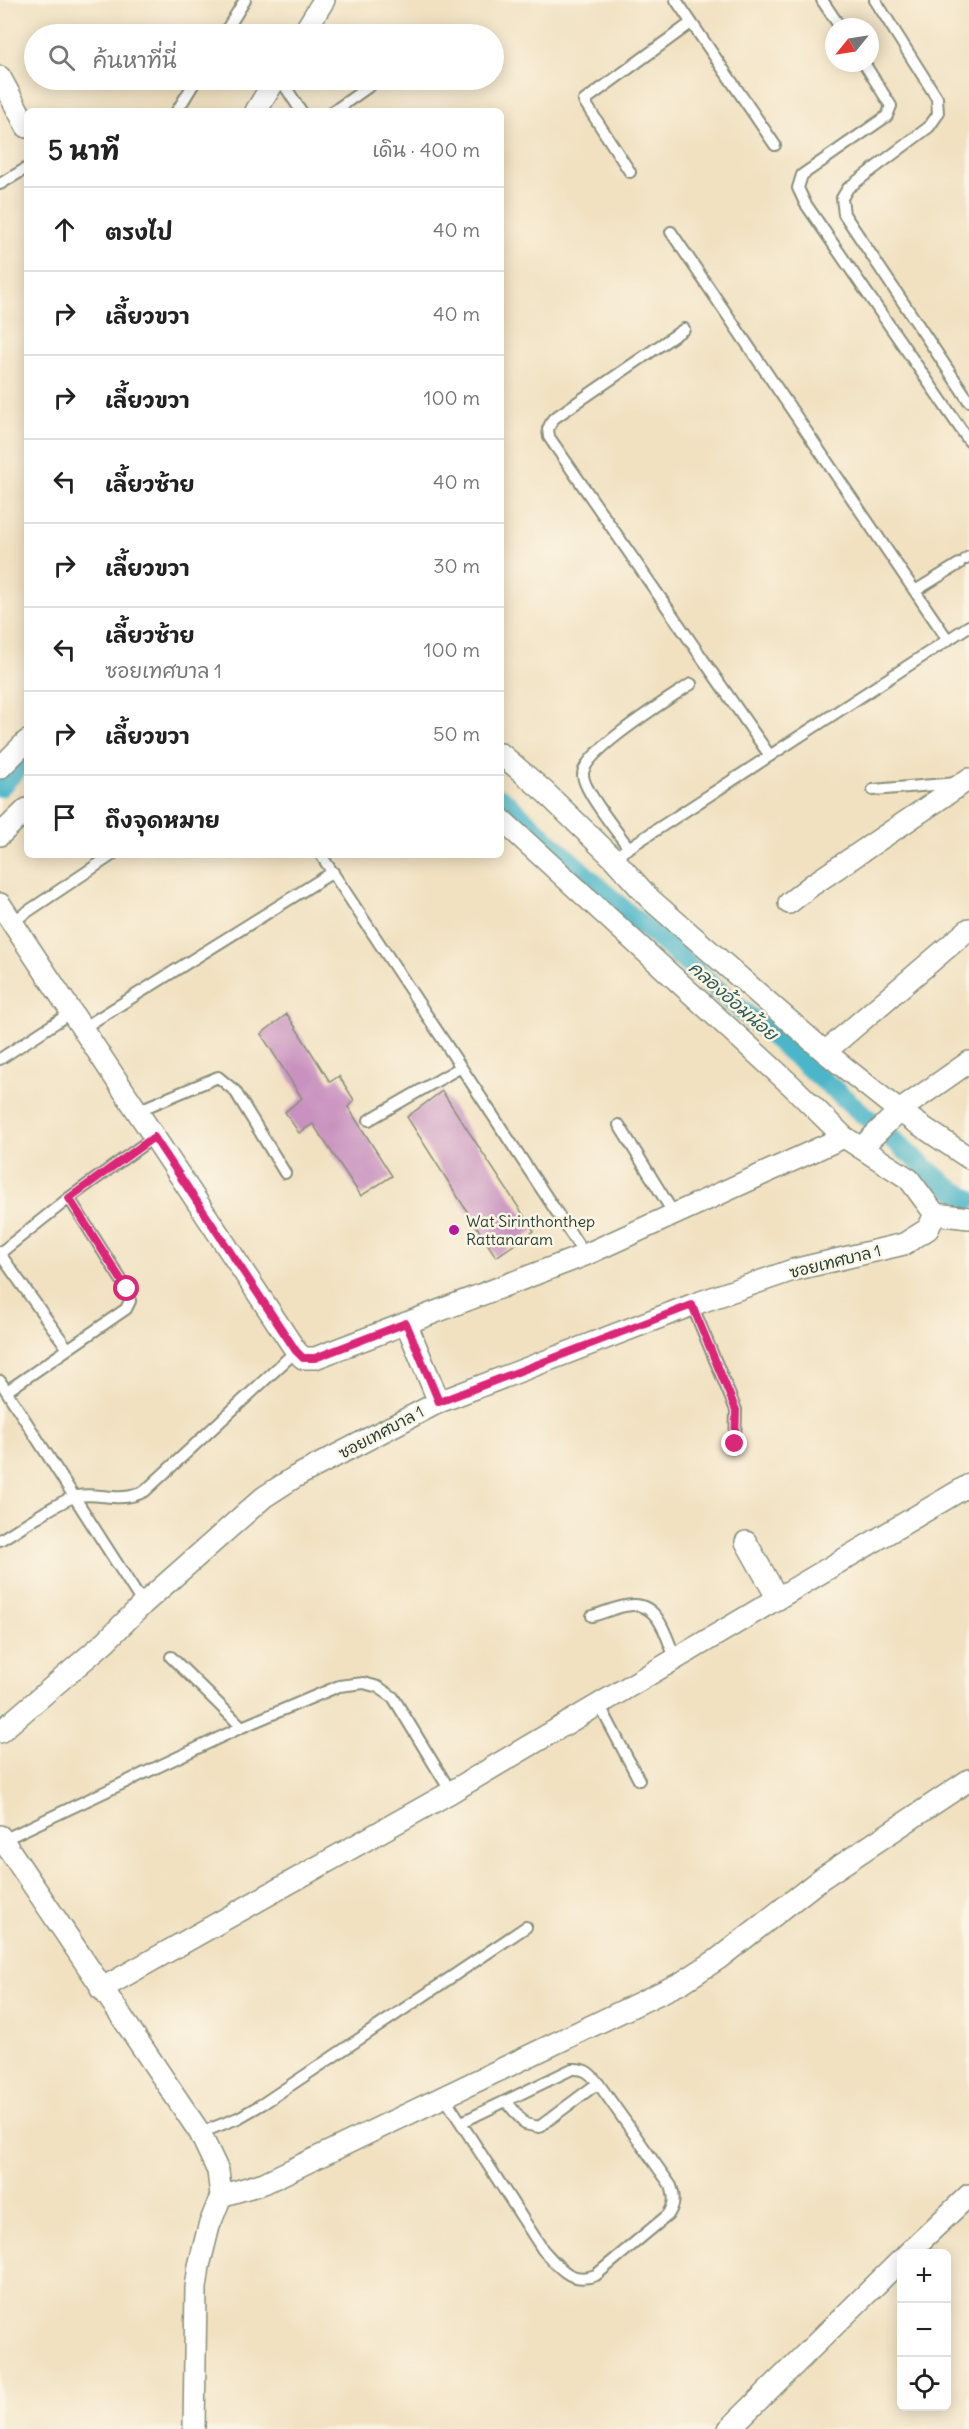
<!DOCTYPE html>
<html lang="th">
<head>
<meta charset="utf-8">
<style>
	:root { --surface:#fff; --page:#f2f2f2; --text:#222; --muted:#767676; --line:#e0e0e0 }
	body { margin:0; font-family:Delius,"Playpen Sans Thai",sans-serif; background:var(--page); color:var(--text) }
	.controls { position:absolute; right:18px; bottom:18px; display:grid; overflow:hidden; border-radius:9px; box-shadow:0 3px 15px #0003 }
	.controls button { width:54px; height:54px; display:grid; place-items:center; padding:0; border:0; border-bottom:2px solid var(--line); background:var(--surface); color:var(--text); font:30px sans-serif }
	.compass { position:absolute; left:825px; top:18px; width:54px; height:54px; border-radius:50%; background:var(--surface); box-shadow:0 3px 15px #0003; rotate:240deg }
	.stop { position:absolute; width:18px; height:18px; margin:-14px; border:4px solid #db2777; border-radius:50%; background:#fff }
	.stop.end { background:#db2777; border-color:#fff; box-shadow:0 2px 6px #0008 }
	.list { margin:0; padding:0; list-style:none }
	h2 { display:flex; justify-content:space-between; align-items:center; height:78px; margin:0; padding:0 24px; font-size:26px }
	h2 small { font-size:20px; font-weight:400; color:var(--muted) }
	.list li { display:grid; grid-template-columns:39px 1fr auto; gap:18px; align-items:center; box-sizing:border-box; height:84px; padding:0 24px; border-top:2px solid var(--line) }
	.list b { display:block; font-size:22px; white-space:nowrap }
	.list p { margin:0; font-size:20px; white-space:nowrap; color:var(--muted) }
	.list em { font-size:20px; font-style:normal; color:var(--muted) }
	.icon { flex:none; width:33px; height:33px; fill:none; stroke:currentColor; stroke-width:2; stroke-linecap:round; stroke-linejoin:round }
	.map { position:relative; flex:none; width:969px; height:2429px; overflow:hidden }
	.search { position:absolute; background:var(--surface); box-shadow:0 3px 15px #0003; left:24px; top:24px; width:480px; height:66px; display:flex; align-items:center; gap:15px; box-sizing:border-box; padding:0 21px; border-radius:33px; color:var(--muted); font-size:22px }
	.panel { position:absolute; background:var(--surface); box-shadow:0 3px 15px #0003; left:24px; top:108px; width:480px; height:750px; border-radius:9px }
	.map>svg:first-child { display:block }
	.lines { fill:none; stroke-linecap:round; stroke-linejoin:round }
	.canal { stroke:#4cb6c9; stroke-width:20 }
	.building { fill:#c891bf }
	.lane-casing { stroke:#888f7a; stroke-width:14 }
	.street-casing { stroke:#888f7a; stroke-width:24 }
	.lane { stroke:#fff; stroke-width:10 }
	.street { stroke:#fff; stroke-width:21 }
	.route { stroke:#db2777; stroke-width:8 }
	.poi-dot { fill:#b5179e; stroke:#fcf5e5; stroke-width:2 }
	.labels { text-anchor:middle; stroke-width:5; stroke-linejoin:round; paint-order:stroke }
	.poi-label { font-size:16px; fill:#1f3d34; stroke:#fcf5e5; text-anchor:start }
	.street-label { font-size:16px; fill:#1f3d34; stroke:#fcf5e5 }
	.water-label { font-size:18px; font-style:italic; fill:#2a5b59; stroke:#fcf5e5 }
</style>
</head>
<body>
<div class="map">
<svg width="969" height="2429" viewBox="0 0 969 2429">
	<rect width="100%" height="100%" fill="#fcf5e5"/>
	<filter id="ink" filterUnits="userSpaceOnUse"><feTurbulence type="fractalNoise" baseFrequency=".0167" numOctaves="2"/><feDisplacementMap in="SourceGraphic" scale="12" xChannelSelector="R" yChannelSelector="G"/><feConvolveMatrix kernelMatrix="1 2 1 2 8 2 1 2 1" color-interpolation-filters="sRGB"/></filter>
	<filter id="wash" filterUnits="userSpaceOnUse"><feTurbulence type="fractalNoise" baseFrequency=".008" numOctaves="4" result="noise"/><feDisplacementMap in="SourceGraphic" scale="24" xChannelSelector="R" yChannelSelector="G"/><feGaussianBlur stdDeviation="1.35" result="paint"/><feColorMatrix in="noise" values="0 0 0 0 0 0 0 0 0 0 0 0 0 0 0 0 0 1.4 0 .05"/><feComposite in="paint" operator="in"/></filter>
	<g filter="url(#wash)">
		<rect width="100%" height="100%" fill="#f1e1c1"/>
		<g class="lines">
			<path class="canal" d="M0 787 27 759
				M501 798 614 901 947 1186 969 1199"/>
		</g>
		<g id="blocks">
			<path class="building" d="M287 1014 330 1082 339 1076 354 1100 348 1107 392 1176 361 1196 313 1124 299 1133 285 1112 302 1098 261 1034Z
				M442 1091 534 1231 496 1257 407 1117Z"/>
		</g>
	</g>
	<g filter="url(#ink)">
		<use href="#blocks" fill-opacity="0" stroke="#888f7a" stroke-width="1.5"/>
		<g class="lines">
			<g class="lane-casing">
				<path id="lane" d="M676 0 775 145
					M822 0 840 27
					M875 0 937 98 938 114 929 127 848 188 842 198 844 214 969 401
					M224 34 245 0
					M864 63 891 106 887 116 802 175 798 188 805 203 969 441
					M281 80 301 111
					M177 111 196 80
					M334 111 371 85
					M630 172 584 101 691 23
					M0 184 27 168
					M671 232 948 640
					M684 329 553 419 548 429 549 437 770 756
					M966 559 969 557
					M915 591 959 564
					M873 790 957 783
					M629 848C619 834 582 789 583 774 584 751 670 698 691 684
					M321 855 585 1255
					M613 858 969 626
					M12 922 112 855
					M83 1028 333 872
					M0 1059 72 1012
					M137 1111 218 1077 235 1091 285 1173
					M369 1120 461 1067
					M619 1125 674 1214
					M0 1253 69 1198 154 1137
					M0 1254 68 1349
					M692 1305 736 1410 735 1444
					M0 1381 143 1604
					M7 1391 126 1309 130 1301 127 1289 69 1198
					M0 1540C16 1531 62 1499 77 1496 102 1492 120 1504 145 1491L296 1351
					M592 1616C604 1613 620 1605 633 1605 660 1604 667 1640 676 1660
					M171 1657 242 1727
					M599 1704 639 1780
					M3 1840 242 1727 339 1686 364 1683 378 1687 393 1697 451 1792
					M445 2098 543 2250C559 2267 571 2285 596 2275L668 2215C675 2204 675 2198 671 2186L598 2083C590 2073 585 2068 572 2069L462 2122
					M506 2101 525 2124 539 2127 598 2083
					M200 2133 238 2118 264 2103 526 1927"/>
			</g>
			<g class="street-casing">
				<path id="street" d="M303 34 324 0
					M0 77 27 127
					M256 111 275 80
					M501 754 545 792 613 858 650 899 825 1052 899 1111 969 1158
					M0 768 27 741
					M0 835 27 809
					M789 903 812 885 969 779
					M0 904 296 1351 303 1358H315L585 1255 844 1137
					M825 1052 969 929
					M861 1148 899 1111 969 1062
					M935 1214 969 1218
					M406 1323 439 1402
					M746 1542 778 1599
					M0 1732 105 1642 143 1604 264 1497 295 1477 439 1402 692 1305 793 1270 904 1244 928 1229 935 1214 909 1179 844 1137 792 1086 501 819
					M0 1836 200 2133 218 2171 221 2196 209 2226 199 2266 196 2288 194 2429
					M101 1989 451 1792 969 1485
					M221 2196 264 2183 681 1983 718 1959 822 1878 969 1780
					M907 2254 969 2195
					M729 2429 902 2259"/>
			</g>
			<use href="#lane" class="lane"/>
			<use href="#street" class="street"/>
		</g>
	</g>
	<g class="lines" filter="url(#ink)">
		<path class="route" d="M127 1289 69 1198 154 1137 296 1351 303 1358H315L406 1323 439 1402 692 1305 736 1410 735 1444"/>
	</g>
	<circle class="poi-dot" cx="454" cy="1230" r="6"/>
	<g class="labels">
		<g class="poi-label">
			<text x="466" y="1227">Wat Sirinthonthep<tspan x="466" dy="18">Rattanaram</tspan></text>
		</g>
		<g class="street-label">
			<text transform="translate(835 1261) rotate(-14)" y="6">ซอยเทศบาล 1</text>
			<text transform="translate(381 1432) rotate(-28)" y="6">ซอยเทศบาล 1</text>
		</g>
		<g class="water-label">
			<text transform="translate(733 1001) rotate(41)" y="6">คลองอ้อมน้อย</text>
		</g>
	</g>
</svg>
<div class="controls">
<button>+</button>
<button>−</button>
<button><svg class="icon" aria-label="locate" viewBox="0 0 24 24"><circle cx="12" cy="12" r="6"/><path d="M12 2v4M12 18v4M2 12h4M18 12h4"/></svg></button>
</div>
<svg class="compass" viewBox="-18 -18 36 36"><path d="M0-13l5 13h-10z" fill="#e53935"/><path d="M0 13l5-13h-10z" fill="#767676"/></svg>
<div class="stop" style="left:127px;top:1289px"></div>
<div class="stop end" style="left:735px;top:1444px"></div>
<div class="search"><svg class="icon" aria-label="search" viewBox="0 0 24 24"><circle cx="10" cy="10" r="6"/><path d="M15 15l6 6"/></svg>ค้นหาที่นี่</div>
<section class="panel">
<h2>5 นาที<small>เดิน · 400 m</small></h2>
<ul class="list">
<li><svg class="icon" aria-label="ahead" viewBox="0 0 24 24"><path d="M12 20V5M6 11l6-6 6 6"/></svg><div><b>ตรงไป</b></div><em>40 m</em></li>
<li><svg class="icon" aria-label="right" viewBox="0 0 24 24"><path d="M7 20v-9h11M14 6l5 5-5 5"/></svg><div><b>เลี้ยวขวา</b></div><em>40 m</em></li>
<li><svg class="icon" aria-label="right" viewBox="0 0 24 24"><path d="M7 20v-9h11M14 6l5 5-5 5"/></svg><div><b>เลี้ยวขวา</b></div><em>100 m</em></li>
<li><svg class="icon" aria-label="left" viewBox="0 0 24 24"><path d="M17 20v-9H6M10 6l-5 5 5 5"/></svg><div><b>เลี้ยวซ้าย</b></div><em>40 m</em></li>
<li><svg class="icon" aria-label="right" viewBox="0 0 24 24"><path d="M7 20v-9h11M14 6l5 5-5 5"/></svg><div><b>เลี้ยวขวา</b></div><em>30 m</em></li>
<li><svg class="icon" aria-label="left" viewBox="0 0 24 24"><path d="M17 20v-9H6M10 6l-5 5 5 5"/></svg><div><b>เลี้ยวซ้าย</b><p>ซอยเทศบาล 1</p></div><em>100 m</em></li>
<li><svg class="icon" aria-label="right" viewBox="0 0 24 24"><path d="M7 20v-9h11M14 6l5 5-5 5"/></svg><div><b>เลี้ยวขวา</b></div><em>50 m</em></li>
<li><svg class="icon" aria-label="arrive" viewBox="0 0 24 24"><path d="M6 21V4h12l-3 4 3 4H6"/></svg><div><b>ถึงจุดหมาย</b></div></li>
</ul>
</section>
</div>
</body>
</html>
